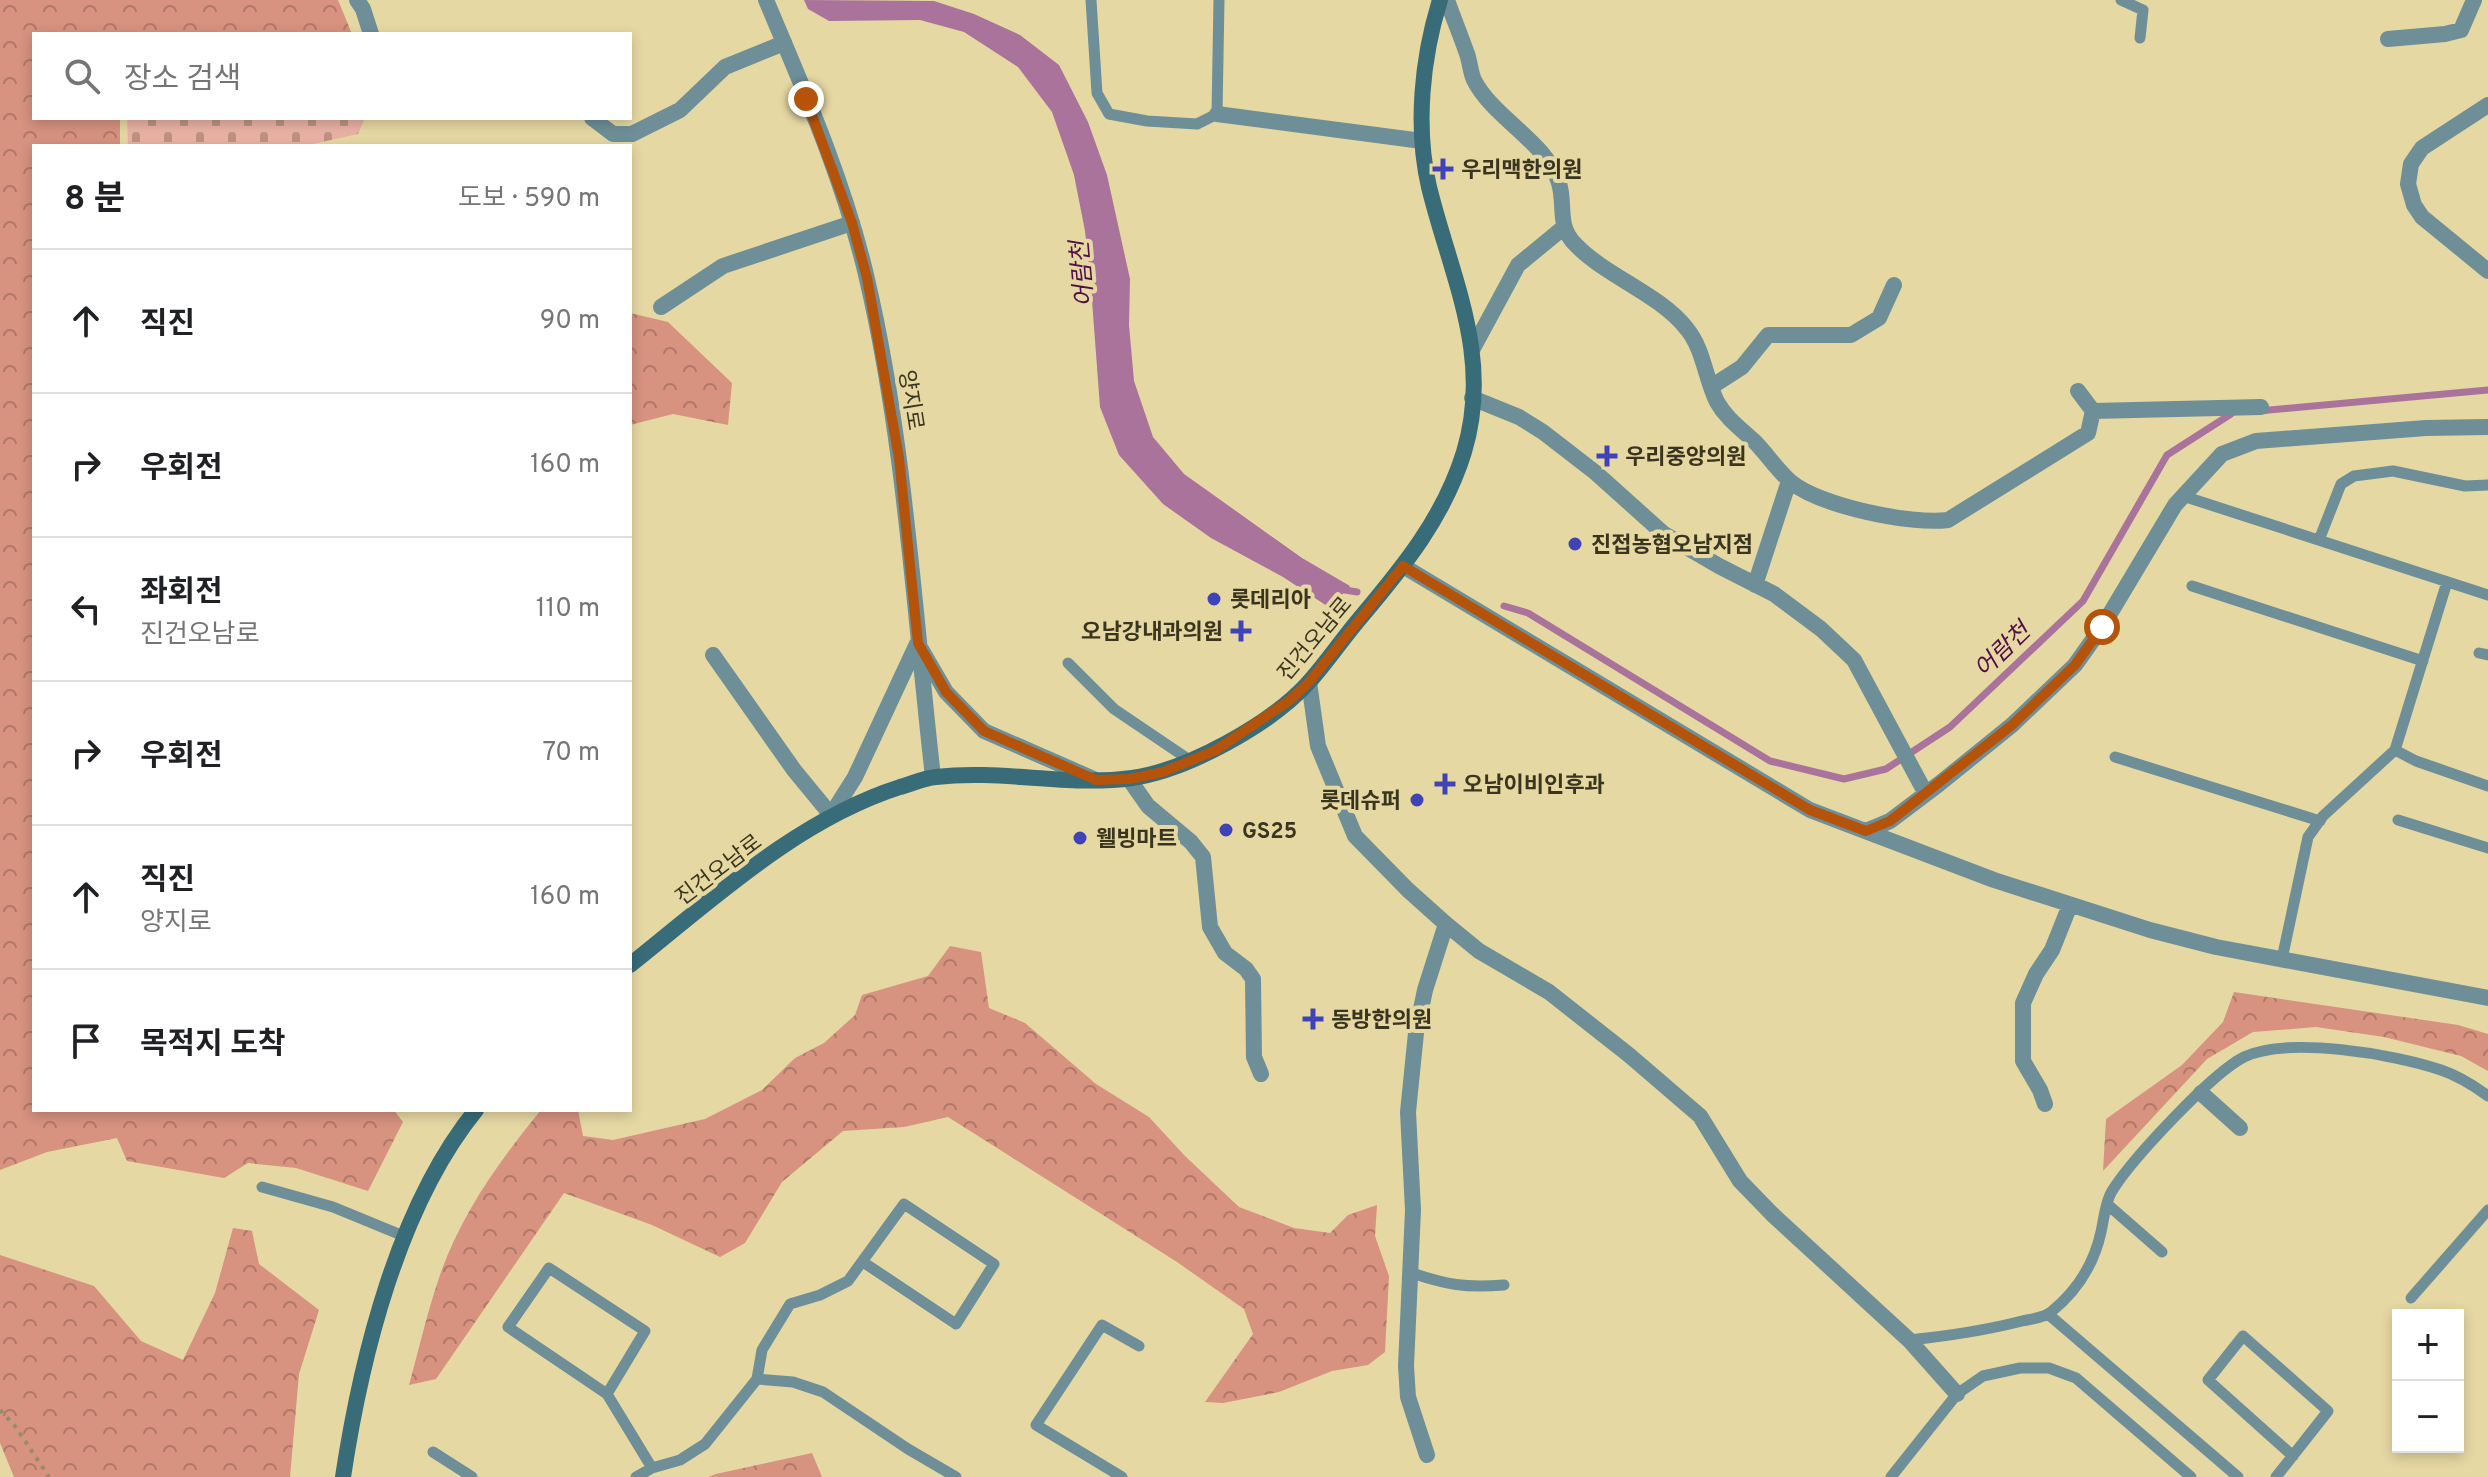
<!DOCTYPE html>
<html lang="ko">
<head>
<meta charset="utf-8">
<style>
	:root { --surface:#fff; --page:#f6f6f6; --text:#202124; --muted:#757577; --line:#e0e0e0 }
	body { margin:0; font-family:Overpass,"Noto Sans KR",sans-serif; background:var(--page); color:var(--text) }
	.controls { position:absolute; right:24px; bottom:24px; display:grid; overflow:hidden; border-radius:0px; box-shadow:0 4px 12px #0003 }
	.controls button { width:72px; height:72px; display:grid; place-items:center; padding:0; border:0; border-bottom:2px solid var(--line); background:var(--surface); color:var(--text); font:40px sans-serif }
	.stop { position:absolute; width:24px; height:24px; margin:-18px; border:6px solid #b45309; border-radius:50%; background:#fff }
	.stop.end { background:#b45309; border-color:#fff; box-shadow:0 2px 8px #0008 }
	.list { margin:0; padding:0; list-style:none }
	h2 { display:flex; justify-content:space-between; align-items:center; height:104px; margin:0; padding:0 32px; font-size:34px }
	h2 small { font-size:26px; font-weight:400; color:var(--muted) }
	.list li { display:grid; grid-template-columns:52px 1fr auto; gap:24px; align-items:center; box-sizing:border-box; height:144px; padding:0 32px; border-top:2px solid var(--line) }
	.list b { display:block; font-size:30px; white-space:nowrap }
	.list p { margin:0; font-size:26px; white-space:nowrap; color:var(--muted) }
	.list em { font-size:26px; font-style:normal; color:var(--muted) }
	.icon { flex:none; width:44px; height:44px; fill:none; stroke:currentColor; stroke-width:2; stroke-linecap:round; stroke-linejoin:round }
	.map { position:relative; flex:none; width:2488px; height:1477px; overflow:hidden }
	.search { position:absolute; background:var(--surface); box-shadow:0 4px 12px #0003; left:32px; top:32px; width:600px; height:88px; display:flex; align-items:center; gap:20px; box-sizing:border-box; padding:0 28px; border-radius:0px; color:var(--muted); font-size:30px }
	.panel { position:absolute; background:var(--surface); box-shadow:0 4px 12px #0003; left:32px; top:144px; width:600px; height:968px; border-radius:0px }
	.map>svg:first-child { display:block }
	.forest { fill:url(#forest-crowns) }
	.cemetery { fill:url(#cemetery-stones) }
	.water { fill:#a9739c }
	.lines { fill:none; stroke-linecap:round; stroke-linejoin:round }
	.stream { stroke:#a9739c; stroke-width:7 }
	.path { stroke:#968d66; stroke-width:4; stroke-dasharray:4 6; stroke-linecap:butt }
	.service { stroke:#6e8f98; stroke-width:11 }
	.minor { stroke:#6e8f98; stroke-width:16 }
	.tertiary { stroke:#6e8f98; stroke-width:16 }
	.secondary { stroke:#386c79; stroke-width:16 }
	.route { stroke:#b45309; stroke-width:10 }
	.poi-dot { fill:#4043b8; stroke:#e5d8a3; stroke-width:3 }
	.labels { text-anchor:middle; stroke-width:8; stroke-linejoin:round; paint-order:stroke }
	.poi-label { font-size:22px; font-weight:bold; fill:#3a351f; stroke:#e5d8a3; text-anchor:start }
	.street-label { font-size:22px; fill:#3a351f; stroke:#e5d8a3 }
	.water-label { font-size:24px; font-style:italic; fill:#520f47; stroke:#e5d8a3 }
</style>
</head>
<body>
<div class="map">
<svg width="2488" height="1477" viewBox="0 0 2488 1477">
	<defs>
		<pattern id="forest-crowns" width="20" height="18" patternUnits="userSpaceOnUse" patternTransform="scale(2)"><rect width="20" height="18" fill="#d79280"/><path d="M2 6a3 3 0 1 1 6 0M12 15a3 3 0 1 1 6 0" fill="none" stroke="#af7868"/></pattern>
		<pattern id="cemetery-stones" width="16" height="16" patternUnits="userSpaceOnUse" patternTransform="scale(2)"><rect width="16" height="16" fill="#eab2a4"/><path d="M2 7V4a2 2 0 0 1 4 0v3zM10 15v-3a2 2 0 0 1 4 0v3z" fill="#bf9285"/></pattern>
	</defs>
	<rect width="100%" height="100%" fill="#e5d8a3"/>
	<path class="forest" d="M0 0H338L352 34H34V118H120V146H34V1110H394L403 1122 368 1191 296 1168 248 1163 224 1178 127 1161 117 1138 47 1152 0 1170Z
		M630 313 668 322 732 383 728 425 673 414 630 425Z
		M950 946 981 952 989 1008 1025 1023 1096 1084 1149 1117 1185 1156 1239 1207 1294 1228 1330 1233 1348 1215 1377 1205 1375 1236 1389 1276 1385 1352 1368 1365 1332 1371 1279 1392 1223 1403 1205 1402 1253 1334 1244 1309 1177 1262 948 1117 904 1127 843 1131 782 1182 745 1243 720 1257 652 1225 564 1193 436 1379 409 1385C419 1349 427 1313 439 1278 460 1215 500 1160 541 1110H578L583 1136 613 1140 705 1119 762 1090 795 1058 824 1043 855 1015 862 995 928 976Z
		M2234 992 2458 1025 2488 1034V1071L2461 1056 2384 1037 2316 1027 2253 1032 2207 1059 2103 1171 2106 1119 2182 1065 2223 1022Z
		M233 1228 252 1231 259 1264 319 1310 299 1374 290 1477H14L0 1443V1255L94 1286 141 1341 183 1360 215 1293Z
		M812 1453 822 1477H708L716 1474Z"/>
	<path class="cemetery" d="M127 118H365L358 134 304 146H128Z"/>
	<path class="water" d="M804 0 934 1 974 14 1020 35 1059 65 1088 122 1107 175 1130 279 1129 325 1134 381 1153 437 1184 474 1302 558 1350 586 1330 608 1283 577 1211 538 1163 504 1119 455 1100 407 1091 287 1085 231 1074 175 1052 112 1018 67 964 32 920 20 829 21 808 9Z"/>
	<g class="lines">
		<path class="stream" d="M2259 411 2488 390
			M1339 589 1357 592
			M1504 606 1528 613 1770 761 1844 779 1886 769 1950 727 2083 601 2167 455 2231 414"/>
		<path class="path" d="M0 1410 15 1426 49 1477"/>
		<path class="service" d="M1091 0 1097 93 1109 114 1147 121 1197 124 1217 114 1219 0
			M2121 0 2143 10 2140 38
			M2183 496 2488 595
			M2319 540 2341 484 2354 476 2393 471 2465 486 2488 485
			M2192 586 2423 661
			M2479 653 2488 655
			M1068 663 1114 709 1191 761
			M2395 750 2416 761 2488 786
			M2115 757 2320 821
			M2398 820 2488 848
			M2282 959 2308 837 2323 816 2395 750 2447 582
			M262 1187 333 1207 406 1237
			M2107 1204 2162 1252
			M1409 1272C1447 1285 1465 1288 1504 1285
			M2411 1298 2488 1210
			M2048 1314 2238 1477
			M1909 1340C1948 1336 1983 1331 2022 1321 2031 1319 2044 1318 2051 1312 2077 1291 2094 1264 2101 1232 2104 1219 2105 1202 2112 1191 2132 1159 2212 1073 2244 1057 2287 1036 2395 1054 2441 1070 2459 1076 2473 1085 2488 1096
			M757 1379 793 1382 823 1392 908 1449 956 1477
			M607 1394 645 1331 549 1268 508 1327 607 1394 652 1468
			M433 1452 472 1477
			M636 1477 652 1468 680 1460 705 1444 757 1379 762 1350 790 1304 820 1295 848 1281 904 1204 994 1264 956 1324 863 1262
			M1122 1477 1036 1425 1102 1325 1139 1346
			M1891 1477 1957 1394 1983 1376 2020 1368H2049L2076 1378 2191 1477
			M2276 1477 2328 1411 2243 1336 2208 1380 2293 1456"/>
		<path class="minor" d="M357 0 363 9 371 34
			M1447 0C1453 17 1460 34 1466 51 1470 60 1470 72 1474 80 1493 118 1547 142 1559 183 1566 206 1556 226 1576 245 1607 277 1660 294 1687 329 1704 350 1705 378 1717 402 1726 418 1741 429 1754 441 1767 454 1777 470 1791 482 1820 506 1911 525 1948 520L2088 433 2093 411 2078 391
			M2388 39 2445 34 2461 30 2474 0
			M2488 105 2422 148 2411 164 2408 184 2414 205 2422 217 2488 271
			M1217 114 1422 141
			M592 118 613 134H632L680 110 725 67 784 43
			M661 307 723 266 852 223
			M1472 350 1518 265 1563 228
			M1711 387 1742 367 1768 335H1851L1879 318 1894 285
			M1472 398 1519 417 1543 432 1596 473 1664 534 1719 566 1774 594 1821 629 1854 660 1926 794
			M2093 411 2261 407
			M1403 566 1810 810 1994 880 2150 930 2216 947 2488 998
			M1755 585 1789 481
			M713 655 794 770 831 815
			M1309 682 1318 746 1355 836 1408 890 1446 924 1479 951 1549 992 1629 1055 1700 1116 1740 1181 1772 1214 1909 1340 1957 1394
			M1129 779 1148 806 1191 842 1203 857 1210 927 1225 953 1246 969 1253 979 1254 1057 1261 1074
			M1866 831 1890 821 1939 784 2012 725 2075 665 2102 627 2175 505 2222 454 2256 441 2426 428 2488 427
			M2201 1093 2240 1128
			M2045 1104 2040 1090 2023 1061V1003L2036 974 2052 950 2070 905
			M1427 1455 1408 1397 1406 1366 1413 1210 1408 1112 1416 1033 1425 990 1446 924"/>
		<path class="tertiary" d="M766 0C804 90 845 183 867 279 905 442 914 611 933 777
			M921 649 946 692 984 731 1096 780
			M831 815 855 777 917 644"/>
		<path class="secondary" d="M630 965C713 899 797 820 900 787 911 784 924 778 936 777 1001 769 1067 787 1132 778 1188 770 1271 724 1309 682 1327 662 1343 638 1361 617 1404 566 1444 517 1464 452 1493 356 1451 277 1429 187 1415 127 1422 58 1440 0
			M343 1477C361 1358 398 1206 476 1110"/>
	</g>
	<g class="lines">
		<path class="route" d="M806 99 852 223 867 278 899 458 918 643 946 692 984 731 1096 780 1129 779 1163 772 1216 750 1290 700 1309 682 1403 566 1810 810 1866 831 1890 821 2012 725 2075 665 2102 627"/>
	</g>
	<g class="poi-dot">
		<path d="M1439 157h8v8h8v8h-8v8h-8v-8h-8v-8h8z"/>
		<path d="M1603 444h8v8h8v8h-8v8h-8v-8h-8v-8h8z"/>
		<circle cx="1575" cy="544" r="8"/>
		<circle cx="1214" cy="599" r="8"/>
		<path d="M1237 619h8v8h8v8h-8v8h-8v-8h-8v-8h8z"/>
		<path d="M1441 772h8v8h8v8h-8v8h-8v-8h-8v-8h8z"/>
		<circle cx="1417" cy="800" r="8"/>
		<circle cx="1226" cy="830" r="8"/>
		<circle cx="1080" cy="838" r="8"/>
		<path d="M1309 1007h8v8h8v8h-8v8h-8v-8h-8v-8h8z"/>
	</g>
	<g class="labels">
		<g class="poi-label">
			<text x="1461" y="177">우리맥한의원</text>
			<text x="1625" y="464">우리중앙의원</text>
			<text x="1591" y="552">진접농협오남지점</text>
			<text x="1230" y="607">롯데리아</text>
			<text x="1223" y="639" text-anchor="end">오남강내과의원</text>
			<text x="1463" y="792">오남이비인후과</text>
			<text x="1401" y="808" text-anchor="end">롯데슈퍼</text>
			<text x="1242" y="838">GS25</text>
			<text x="1096" y="846">웰빙마트</text>
			<text x="1331" y="1027">동방한의원</text>
		</g>
		<g class="street-label">
			<text transform="translate(912 400) rotate(81)" y="8">양지로</text>
			<text transform="translate(1314 638) rotate(-50)" y="8">진건오남로</text>
			<text transform="translate(718 869) rotate(-37)" y="8">진건오남로</text>
		</g>
		<g class="water-label">
			<text transform="translate(1082 274) rotate(-95)" y="8">어람천</text>
			<text transform="translate(2002 650) rotate(-44)" y="8">어람천</text>
		</g>
	</g>
</svg>
<div class="controls">
<button>+</button>
<button>−</button>
</div>
<div class="stop" style="left:2102px;top:627px"></div>
<div class="stop end" style="left:806px;top:99px"></div>
<div class="search"><svg class="icon" aria-label="search" viewBox="0 0 24 24"><circle cx="10" cy="10" r="6"/><path d="M15 15l6 6"/></svg>장소 검색</div>
<section class="panel">
<h2>8 분<small>도보 · 590 m</small></h2>
<ul class="list">
<li><svg class="icon" aria-label="ahead" viewBox="0 0 24 24"><path d="M12 20V5M6 11l6-6 6 6"/></svg><div><b>직진</b></div><em>90 m</em></li>
<li><svg class="icon" aria-label="right" viewBox="0 0 24 24"><path d="M7 20v-9h11M14 6l5 5-5 5"/></svg><div><b>우회전</b></div><em>160 m</em></li>
<li><svg class="icon" aria-label="left" viewBox="0 0 24 24"><path d="M17 20v-9H6M10 6l-5 5 5 5"/></svg><div><b>좌회전</b><p>진건오남로</p></div><em>110 m</em></li>
<li><svg class="icon" aria-label="right" viewBox="0 0 24 24"><path d="M7 20v-9h11M14 6l5 5-5 5"/></svg><div><b>우회전</b></div><em>70 m</em></li>
<li><svg class="icon" aria-label="ahead" viewBox="0 0 24 24"><path d="M12 20V5M6 11l6-6 6 6"/></svg><div><b>직진</b><p>양지로</p></div><em>160 m</em></li>
<li><svg class="icon" aria-label="arrive" viewBox="0 0 24 24"><path d="M6 21V4h12l-3 4 3 4H6"/></svg><div><b>목적지 도착</b></div></li>
</ul>
</section>
</div>
</body>
</html>
